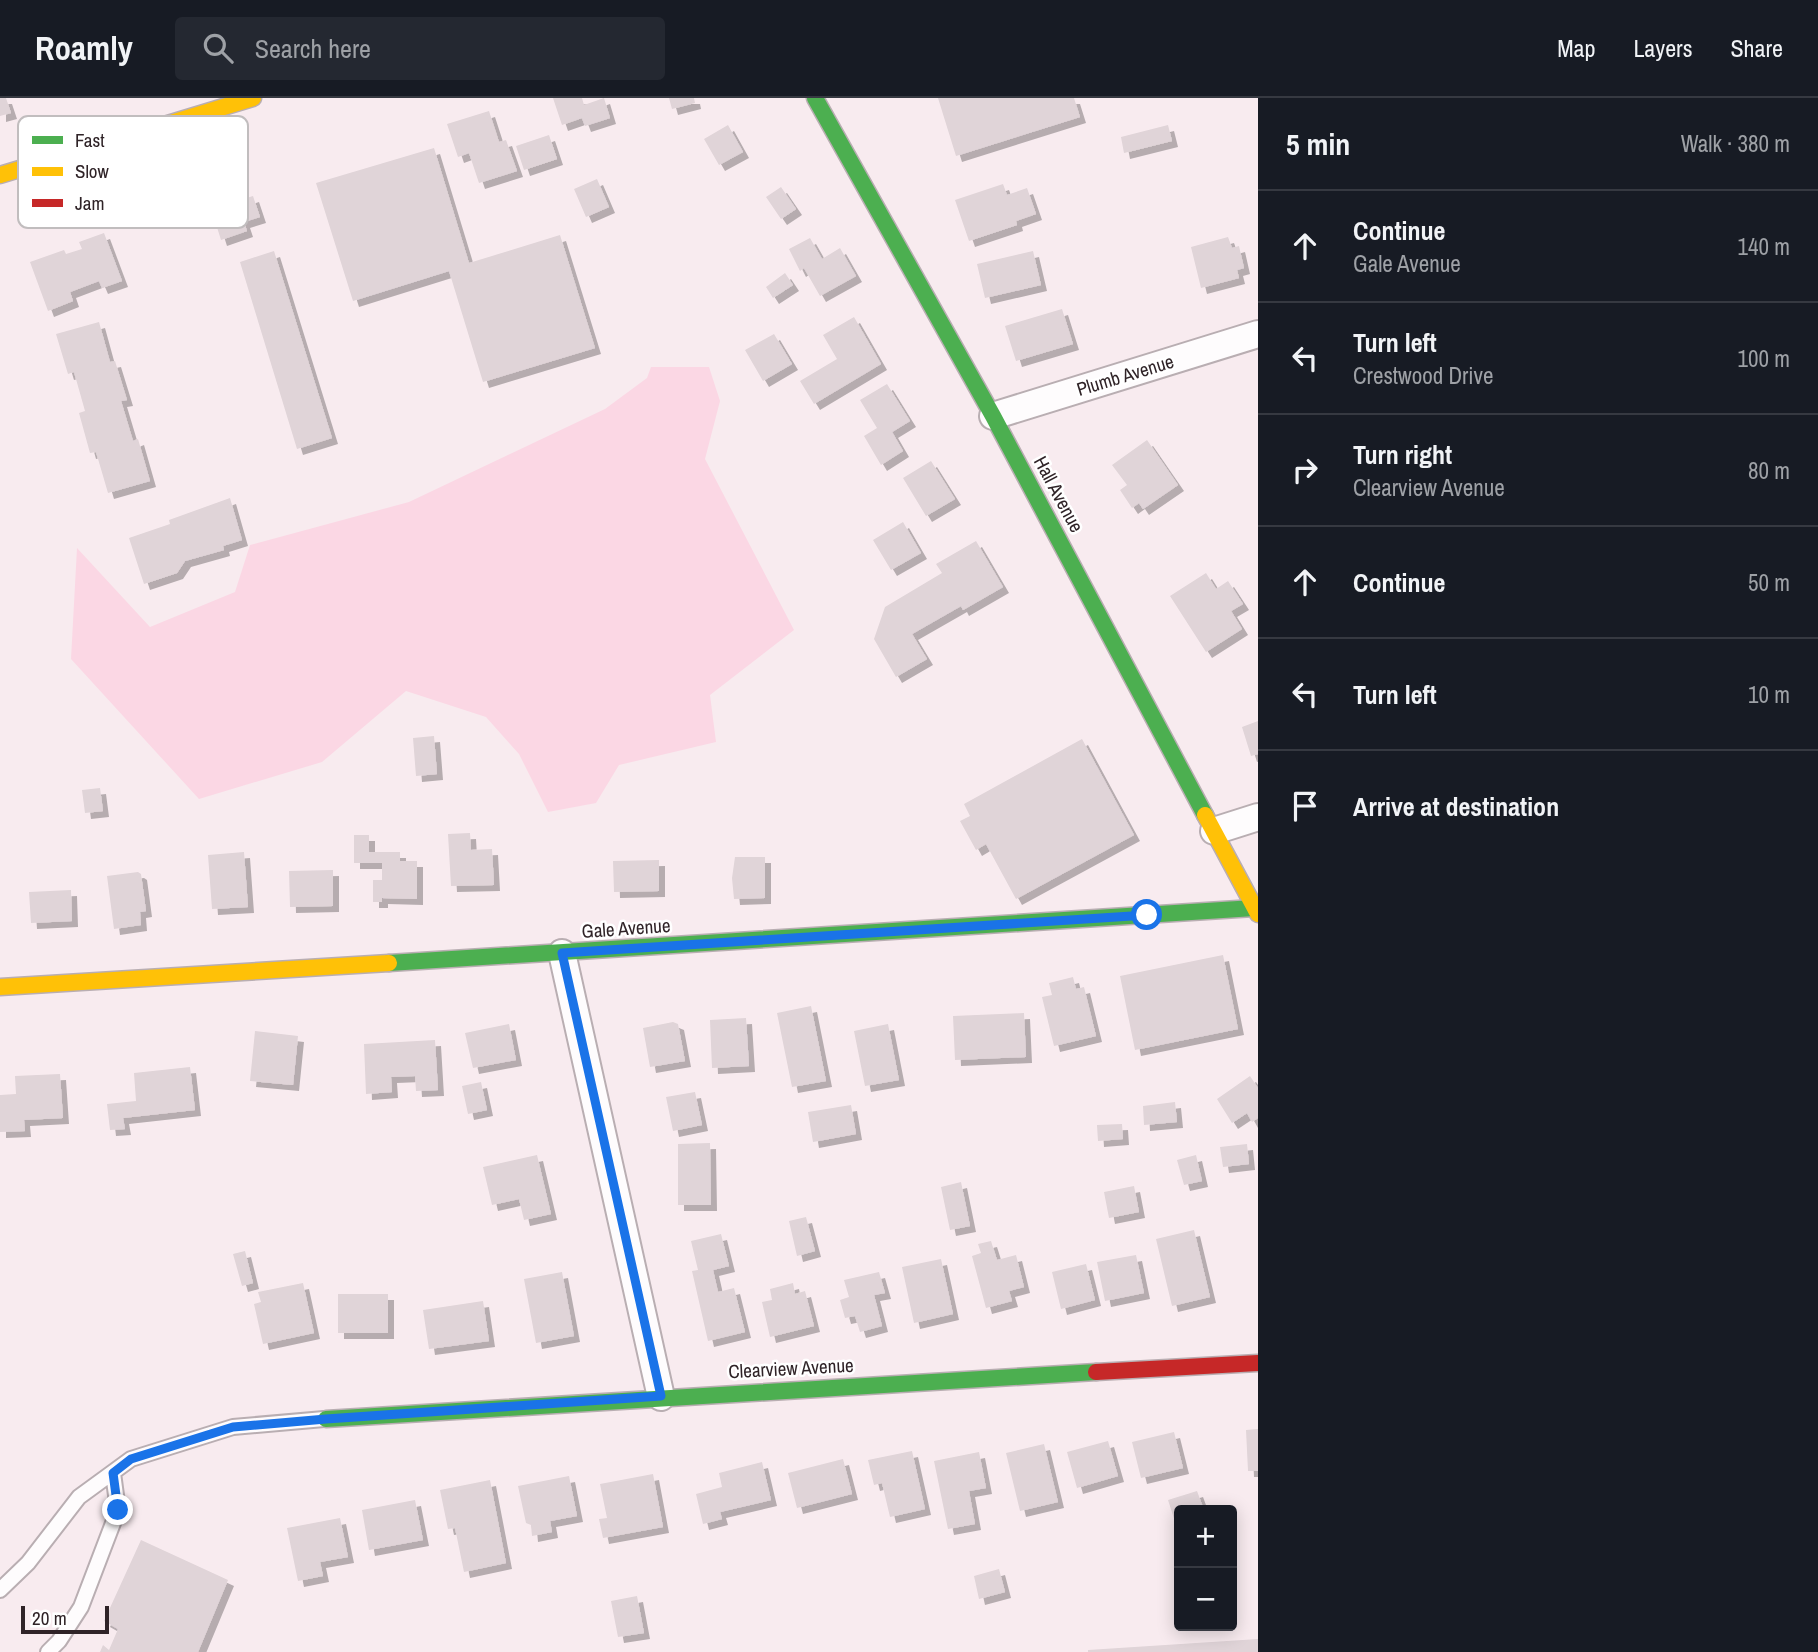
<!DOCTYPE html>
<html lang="en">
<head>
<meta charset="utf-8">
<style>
	:root { --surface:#171b24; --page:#242831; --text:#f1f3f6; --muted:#9ea1a6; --line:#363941 }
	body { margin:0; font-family:"Archivo Narrow",sans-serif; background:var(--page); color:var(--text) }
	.controls { position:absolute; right:21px; bottom:21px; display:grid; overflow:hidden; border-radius:7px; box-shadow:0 4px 18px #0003 }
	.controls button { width:63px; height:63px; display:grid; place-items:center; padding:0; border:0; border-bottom:2px solid var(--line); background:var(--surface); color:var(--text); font:35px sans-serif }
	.scale { position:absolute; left:21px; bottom:18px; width:88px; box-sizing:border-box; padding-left:7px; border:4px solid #2f2327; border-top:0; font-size:19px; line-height:24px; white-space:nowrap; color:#2f2327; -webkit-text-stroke:5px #fff; paint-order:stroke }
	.stop { position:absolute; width:21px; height:21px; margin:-16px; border:5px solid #1a73e8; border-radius:50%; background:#fff }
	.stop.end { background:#1a73e8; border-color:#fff; box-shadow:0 2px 7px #0008 }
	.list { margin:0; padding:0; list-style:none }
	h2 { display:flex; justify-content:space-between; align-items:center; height:91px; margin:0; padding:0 28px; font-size:30px }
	h2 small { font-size:23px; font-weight:400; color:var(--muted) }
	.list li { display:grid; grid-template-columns:46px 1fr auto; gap:21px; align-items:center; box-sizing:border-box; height:112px; padding:0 28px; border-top:2px solid var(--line) }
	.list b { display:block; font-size:26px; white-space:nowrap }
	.list p { margin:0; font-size:23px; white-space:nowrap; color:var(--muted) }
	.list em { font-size:23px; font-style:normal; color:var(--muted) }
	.icon { flex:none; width:38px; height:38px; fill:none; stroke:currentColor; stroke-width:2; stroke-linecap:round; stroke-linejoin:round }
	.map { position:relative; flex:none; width:1258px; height:1554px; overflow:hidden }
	header { display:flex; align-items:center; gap:42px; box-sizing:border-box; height:98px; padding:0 35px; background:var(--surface); border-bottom:2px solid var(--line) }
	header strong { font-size:33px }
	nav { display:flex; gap:38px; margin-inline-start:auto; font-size:24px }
	.search { width:490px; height:63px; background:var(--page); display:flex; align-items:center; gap:18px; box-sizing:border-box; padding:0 24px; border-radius:7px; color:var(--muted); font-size:26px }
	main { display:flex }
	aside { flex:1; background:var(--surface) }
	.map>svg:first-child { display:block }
	.green { fill:#fbd7e4 }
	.building { fill:#e0d4d8; filter:url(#shadow) }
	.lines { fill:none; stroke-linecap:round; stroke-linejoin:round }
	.lane-casing { stroke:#b9aeb2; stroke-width:18 }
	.street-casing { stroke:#b9aeb2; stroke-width:30 }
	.fast-casing { stroke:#b9aeb2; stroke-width:19 }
	.slow-casing { stroke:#b9aeb2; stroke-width:19 }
	.jam-casing { stroke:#b9aeb2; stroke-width:19 }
	.lane { stroke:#fefcfd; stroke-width:14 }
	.street { stroke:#fefcfd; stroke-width:26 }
	.fast { stroke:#4caf50; stroke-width:16 }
	.slow { stroke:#ffc107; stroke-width:16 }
	.jam { stroke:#c62828; stroke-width:16 }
	.route { stroke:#1a73e8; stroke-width:9 }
	.labels { text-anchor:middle; stroke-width:5; stroke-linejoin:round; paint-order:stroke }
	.street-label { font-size:19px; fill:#2f2327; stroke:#fff }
	.key { fill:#fff; stroke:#c1bdbe; stroke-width:2 }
	.key-label { font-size:19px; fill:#2f2327 }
</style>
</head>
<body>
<header>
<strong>Roamly</strong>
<div class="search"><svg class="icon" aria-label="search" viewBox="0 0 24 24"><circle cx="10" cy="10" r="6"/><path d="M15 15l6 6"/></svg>Search here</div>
<nav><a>Map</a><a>Layers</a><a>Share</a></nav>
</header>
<main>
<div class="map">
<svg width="1258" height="1554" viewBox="0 0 1258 1554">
	<defs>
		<filter id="shadow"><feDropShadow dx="6" dy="6" stdDeviation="0" flood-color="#0004"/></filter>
	</defs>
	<rect width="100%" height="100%" fill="#f8ebef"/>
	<path class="green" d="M651 269H709L720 303 705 361 794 532 710 597 716 644 619 667 596 705 548 714 519 656 486 619 406 593 322 664 199 701 71 561 77 450 150 529 235 494 250 447 409 404 605 311 647 280Z"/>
	<path class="building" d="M0 0H6L11 15 0 18Z
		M553 0H582L584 7 604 0 610 20 585 28 582 20 562 27Z
		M669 0H694L695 5 672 11Z
		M938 0H1074L1080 19 956 58Z
		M489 13 499 44 506 42 517 73 479 85 469 55 458 59 447 26Z
		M728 27 743 54 719 67 704 41Z
		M1168 27 1172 43 1124 55 1121 39Z
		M549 37 557 61 524 72 516 48Z
		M434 50 469 165 560 137 595 250 483 284 449 173 353 203 316 85Z
		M597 81 609 109 586 119 574 91Z
		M1003 86 1007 97 1027 90 1036 116 1016 123 1017 127 969 143 955 102Z
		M781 89 796 111 781 121 766 99Z
		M235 95 237 103 253 98 260 119 244 124 247 133 221 142 209 104Z
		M104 135 122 183 102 190 99 183 70 194 73 203 48 213 30 164 64 152 66 156 82 151 79 144Z
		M1228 139 1232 150 1239 148 1244 170 1237 172 1239 180 1201 190 1191 149Z
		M810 140 822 161 840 150 856 178 820 198 804 170 800 173 789 151Z
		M274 153 332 340 297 351 240 164Z
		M1033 153 1041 187 985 200 977 166Z
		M785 175 793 187 773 200 766 189Z
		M1062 211 1073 246 1016 263 1005 228Z
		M854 219 881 266 814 306 800 283 837 261 823 237Z
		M99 224 110 264 115 263 127 302 121 303 133 343 138 341 150 383 108 395 96 354 90 355 79 315 85 313 74 274 68 276 56 236Z
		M774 236 792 266 763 283 745 252Z
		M887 286 910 323 892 334 903 353 881 367 864 338 877 330 860 302Z
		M1147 342 1178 387 1143 411 1139 405 1132 410 1120 392 1127 387 1112 367Z
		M931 363 955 401 926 418 903 380Z
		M230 400 242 442 223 448 224 452 185 463 177 475 144 486 129 440 170 426 169 422Z
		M903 424 921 455 891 472 873 442Z
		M976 443 1003 489 963 512 961 508 912 536 927 561 896 579 874 541 885 509 942 475 936 466Z
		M1206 475 1216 491 1228 483 1243 506 1231 513 1242 531 1206 554 1170 498Z
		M1258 623V656L1251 658 1242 629Z
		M434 638 437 676 416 678 413 640Z
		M1082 641 1134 737 1016 801 986 746 976 752 960 723 970 718 964 706Z
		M100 690 103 713 85 715 82 692Z
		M470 735 471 752 492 751 494 787 451 788 448 736Z
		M354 737H369V754H400V763H417V801L382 800V804H373V782H382V765H354Z
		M244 754 248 809 212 811 208 757Z
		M735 759H765V800L734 801 732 780Z
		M659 762V793L614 794 613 763Z
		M333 772V808L290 809 289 773Z
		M138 774 141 776 146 813 140 814 141 827 114 831 107 778Z
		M71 792 72 823 31 825 29 794Z
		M1223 857 1238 931 1135 952 1120 878Z
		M1073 879 1076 891 1084 889 1096 938 1054 948 1042 899 1052 897 1049 885Z
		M811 908 826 983 792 989 777 915Z
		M1024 915 1026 959 955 962 953 918Z
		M746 920 749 968 712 970 710 922Z
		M673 924 678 926 685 963 650 969 643 930Z
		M509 926 516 962 473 970 465 935Z
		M888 926 899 982 865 988 854 933Z
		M255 933 298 938 293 987 250 983Z
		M435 942 438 992 416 993 415 978 391 979 392 994 366 996 364 946Z
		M190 969 195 1012 123 1020 125 1031 110 1032 107 1006 136 1003 134 975Z
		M60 976 63 1020 24 1022 25 1033 0 1034V997L16 996 15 978Z
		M1250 978 1258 990V1020L1252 1024 1247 1015 1232 1025 1217 1001Z
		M481 984 487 1012 468 1016 462 988Z
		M695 994 702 1027 673 1033 666 999Z
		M1175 1004 1177 1024 1144 1027 1143 1008Z
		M851 1007 856 1036 813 1044 808 1014Z
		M1122 1026 1123 1041 1098 1043 1097 1027Z
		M710 1045 711 1107H678V1046Z
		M1247 1046 1249 1066 1223 1069 1220 1049Z
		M537 1057 551 1116 524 1122 519 1101 492 1107 483 1069Z
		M1196 1057 1202 1083 1184 1087 1177 1062Z
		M961 1084 970 1128 950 1132 941 1089Z
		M1134 1088 1139 1114 1109 1120 1104 1094Z
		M806 1119 815 1153 797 1158 789 1123Z
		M1194 1132 1210 1199 1172 1208 1156 1141Z
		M721 1136 729 1168 713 1172 718 1194 734 1190 745 1234 708 1243 692 1173 698 1172 691 1143Z
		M991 1143 997 1162 1016 1157 1024 1189 1009 1193 1012 1203 986 1210 972 1158 981 1155 978 1146Z
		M245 1153 253 1185 242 1188 233 1156Z
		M1136 1157 1144 1195 1105 1203 1097 1164Z
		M941 1161 953 1216 914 1225 902 1169Z
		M1086 1166 1095 1202 1061 1211 1052 1174Z
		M562 1174 574 1238 536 1245 524 1181Z
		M879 1174 885 1195 874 1197 882 1228 860 1234 855 1218 845 1220 840 1202 849 1199 844 1182Z
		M303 1185 314 1235 263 1246 254 1206 261 1204 258 1194Z
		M793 1185 795 1196 805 1193 814 1228 770 1239 762 1204 772 1202 770 1191Z
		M338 1196H388V1235H338Z
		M483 1203 489 1243 429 1251 423 1212Z
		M1258 1331V1373H1248L1246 1332Z
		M1174 1334 1183 1370 1141 1380 1132 1344Z
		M1108 1343 1118 1378 1077 1390 1067 1354Z
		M1044 1346 1058 1404 1020 1413 1006 1355Z
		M912 1353 925 1411 890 1419 882 1385 874 1387 868 1362Z
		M979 1354 986 1390 969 1393 975 1426 948 1431 934 1363Z
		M843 1361 852 1396 797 1410 788 1375Z
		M762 1364 771 1402 720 1414 722 1421 703 1426 696 1396 722 1389 719 1375Z
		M653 1376 663 1429 603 1440 599 1421 607 1420 600 1386Z
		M569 1378 577 1418 550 1423 552 1434 532 1438 531 1427 526 1425 518 1388Z
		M490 1382 506 1465 464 1474 455 1430 448 1431 440 1392Z
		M1197 1393 1204 1412H1179V1436L1168 1402Z
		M415 1402 423 1442 369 1452 362 1412Z
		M340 1420 348 1459 320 1464 323 1478 298 1483 287 1430Z
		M141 1442 228 1482 198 1554H100L103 1547 109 1552 118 1531 104 1523Z
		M999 1471 1005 1494 979 1501 974 1478Z
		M637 1498 644 1535 618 1539 611 1503Z
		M1258 1541V1554H1088V1552Z"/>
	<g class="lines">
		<g class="lane-casing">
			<path id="lane" d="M0 1492 28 1465 79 1399 131 1361 233 1329 324 1321
				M48 1554 59 1543 81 1509 118 1412 113 1375"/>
		</g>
		<g class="street-casing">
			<path id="street" d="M993 318 1258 236
				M1214 733 1258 719
				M562 855 661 1299"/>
		</g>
		<g class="fast-casing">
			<path id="fast" d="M815 0 993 318 1205 717
				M389 865 1254 810
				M326 1321 1096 1274"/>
		</g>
		<g class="slow-casing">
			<path id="slow" d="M0 77 253 0
				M1205 717 1258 816
				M0 889 389 865"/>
		</g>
		<g class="jam-casing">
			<path id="jam" d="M1096 1274 1258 1265"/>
		</g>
		<use href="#lane" class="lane"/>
		<use href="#street" class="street"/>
		<use href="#fast" class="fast"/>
		<use href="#slow" class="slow"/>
		<use href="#jam" class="jam"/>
	</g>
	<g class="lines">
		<path class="route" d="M118 1412 113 1375 131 1361 233 1329 326 1321 661 1298 562 855 1147 817"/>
	</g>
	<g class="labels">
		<g class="street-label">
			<text transform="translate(1125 277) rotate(-17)" y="7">Plumb Avenue</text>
			<text transform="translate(1059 396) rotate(62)" y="7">Hall Avenue</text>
			<text transform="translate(626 830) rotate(-4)" y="7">Gale Avenue</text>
			<text transform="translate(791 1270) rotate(-3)" y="7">Clearview Avenue</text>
		</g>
	</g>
	<rect x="18" y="18" width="230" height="112" rx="10" class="key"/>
	<rect x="32" y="38" width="31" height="8" fill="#4caf50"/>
	<rect x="32" y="69" width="31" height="9" fill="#ffc107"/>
	<rect x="32" y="101" width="31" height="8" fill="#c62828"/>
	<g class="key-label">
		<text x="75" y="49">Fast</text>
		<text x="75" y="80">Slow</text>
		<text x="75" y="112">Jam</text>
	</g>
</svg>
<div class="controls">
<button>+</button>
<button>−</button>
</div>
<div class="scale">20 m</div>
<div class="stop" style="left:1147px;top:817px"></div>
<div class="stop end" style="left:118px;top:1412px"></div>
</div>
<aside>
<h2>5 min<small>Walk · 380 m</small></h2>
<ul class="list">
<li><svg class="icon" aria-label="ahead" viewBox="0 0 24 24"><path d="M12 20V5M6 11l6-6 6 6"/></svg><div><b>Continue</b><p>Gale Avenue</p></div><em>140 m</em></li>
<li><svg class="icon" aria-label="left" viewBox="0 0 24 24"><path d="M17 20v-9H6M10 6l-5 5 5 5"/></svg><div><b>Turn left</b><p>Crestwood Drive</p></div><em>100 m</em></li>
<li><svg class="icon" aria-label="right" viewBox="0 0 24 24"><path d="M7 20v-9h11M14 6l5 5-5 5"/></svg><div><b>Turn right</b><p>Clearview Avenue</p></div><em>80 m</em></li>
<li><svg class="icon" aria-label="ahead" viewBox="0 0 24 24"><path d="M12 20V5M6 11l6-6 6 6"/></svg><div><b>Continue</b></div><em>50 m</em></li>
<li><svg class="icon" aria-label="left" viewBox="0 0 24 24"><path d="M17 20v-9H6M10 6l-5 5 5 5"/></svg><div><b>Turn left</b></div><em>10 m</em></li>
<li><svg class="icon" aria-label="arrive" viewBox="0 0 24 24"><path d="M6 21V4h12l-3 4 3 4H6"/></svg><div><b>Arrive at destination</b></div></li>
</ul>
</aside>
</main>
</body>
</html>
